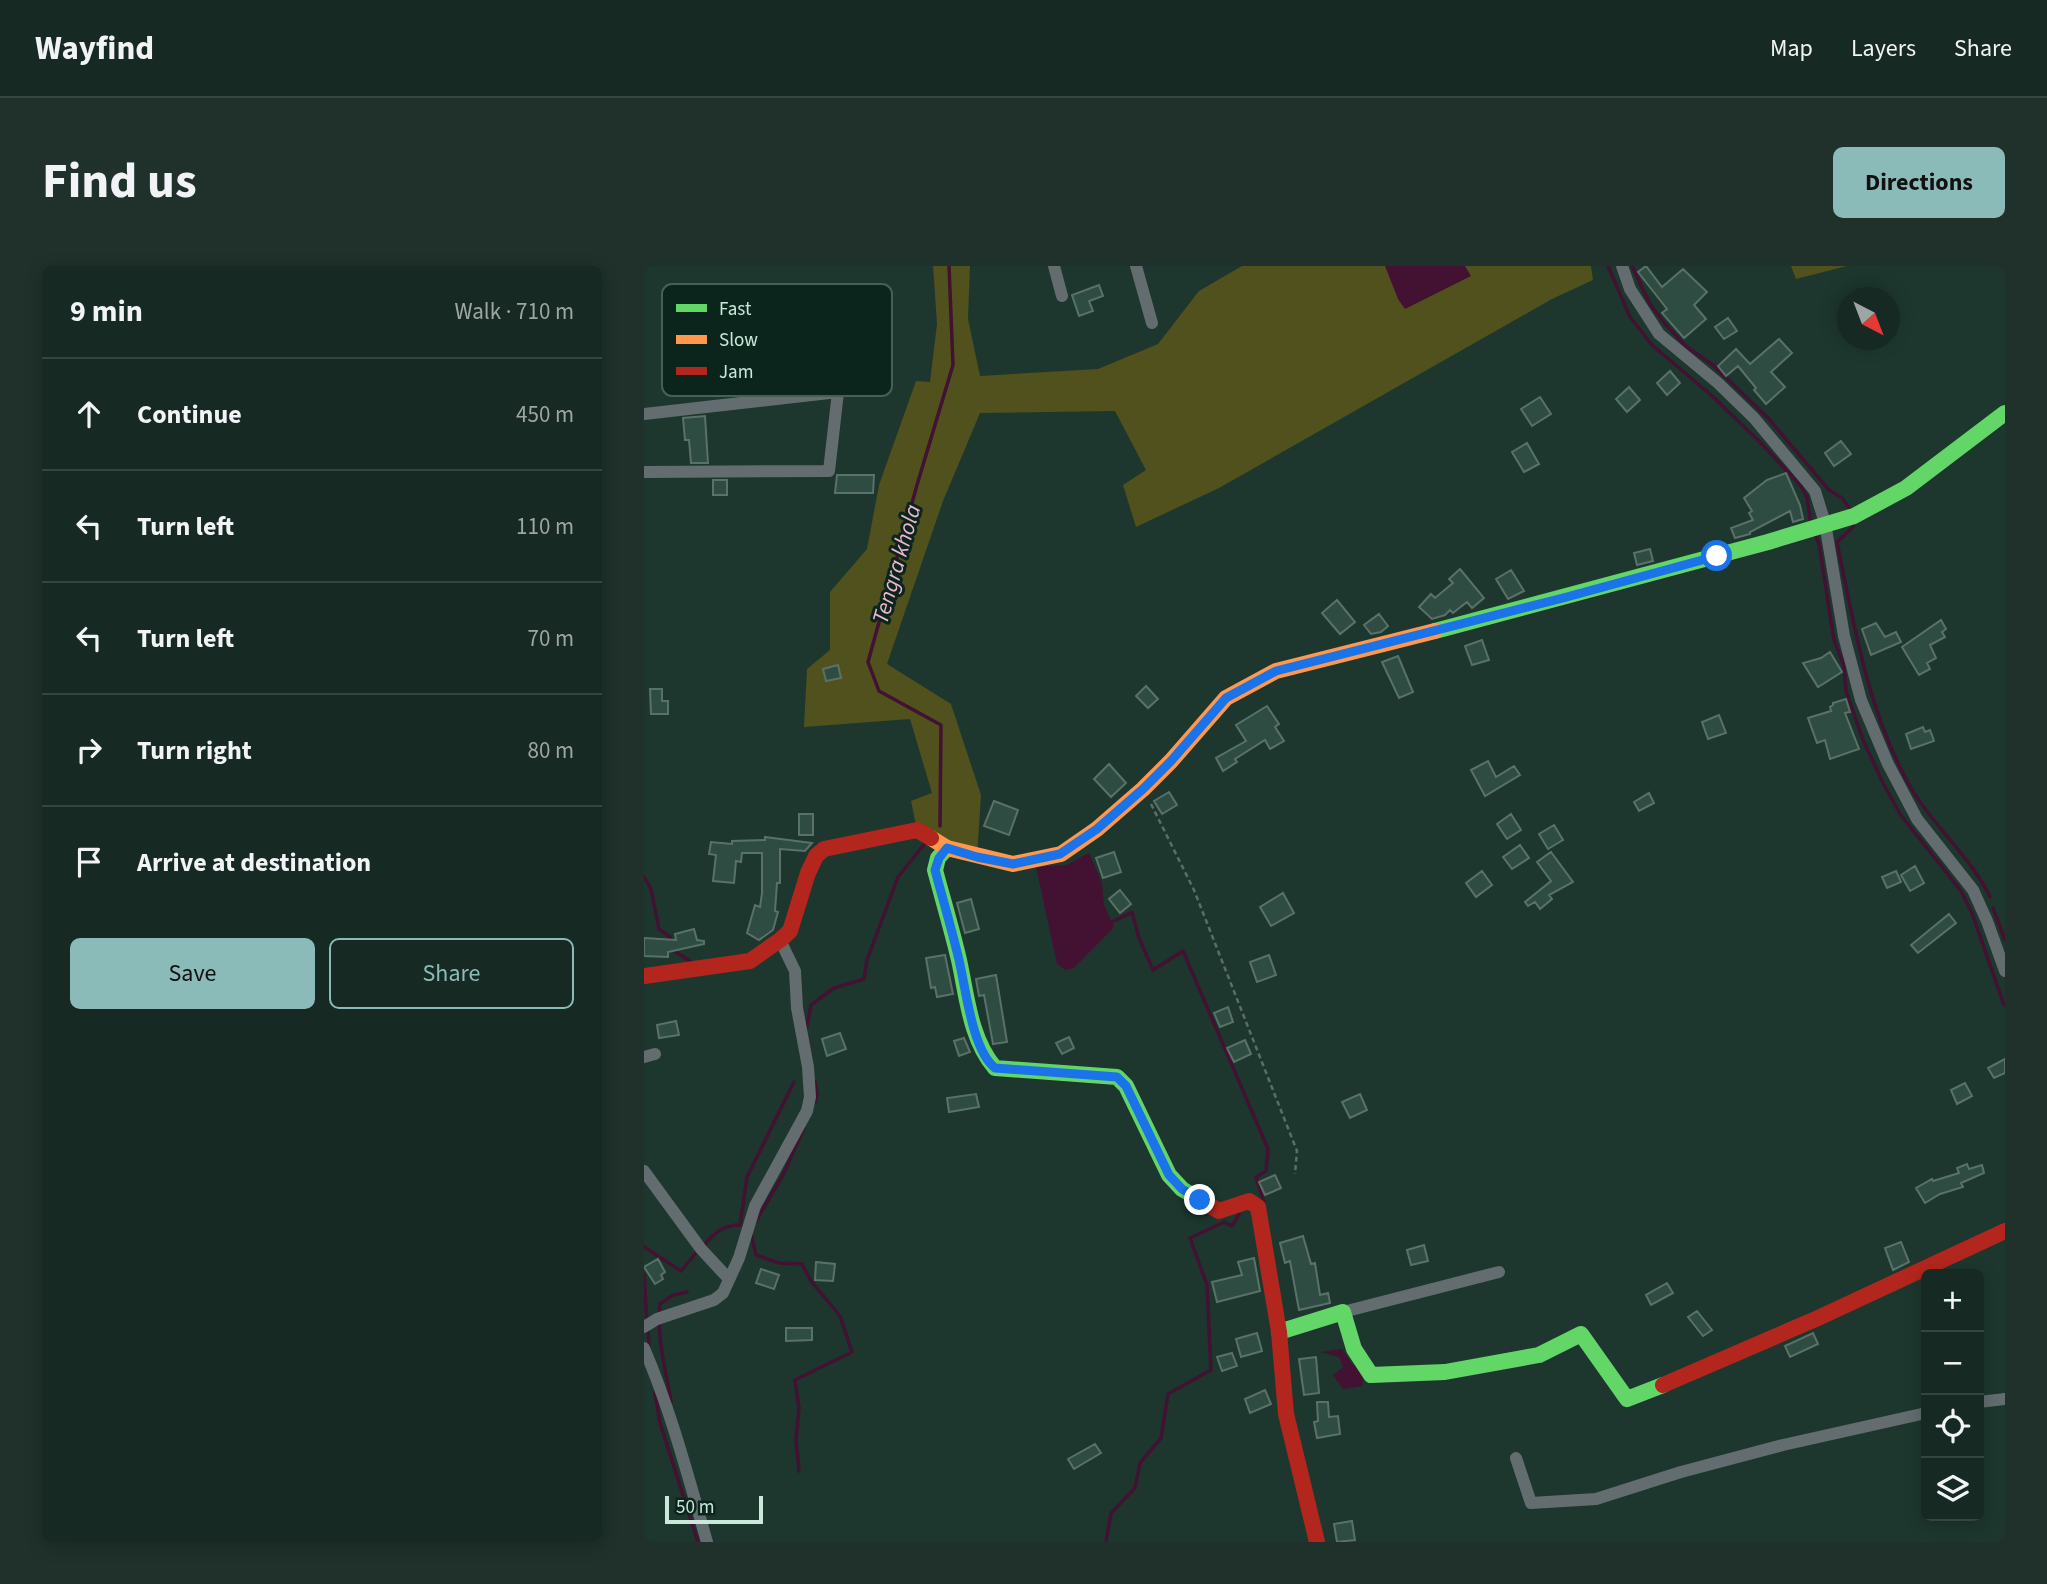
<!DOCTYPE html>
<html lang="en">
<head>
<meta charset="utf-8">
<style>
	:root { --surface:#162922; --page:#1f312a; --text:#f1f3f6; --muted:#9ea6a5; --line:#354540; --accent:#8bbbb9 }
	body { margin:0; font-family:"Source Sans 3",sans-serif; background:var(--page); color:var(--text) }
	.controls { position:absolute; right:21px; bottom:21px; display:grid; overflow:hidden; border-radius:10px; box-shadow:0 4px 18px #0003 }
	.controls button { width:63px; height:63px; display:grid; place-items:center; padding:0; border:0; border-bottom:2px solid var(--line); background:var(--surface); color:var(--text); font:35px sans-serif }
	.compass { position:absolute; left:1193px; top:21px; width:63px; height:63px; border-radius:50%; background:var(--surface); box-shadow:0 4px 18px #0003; rotate:138deg }
	.scale { position:absolute; left:21px; bottom:18px; width:98px; box-sizing:border-box; padding-left:7px; border:4px solid #c9e8da; border-top:0; font-size:19px; line-height:24px; white-space:nowrap; color:#c9e8da; -webkit-text-stroke:5px #0c251c; paint-order:stroke }
	.stop { position:absolute; width:21px; height:21px; margin:-16px; border:5px solid #1a73e8; border-radius:50%; background:#fff }
	.stop.end { background:#1a73e8; border-color:#fff; box-shadow:0 2px 7px #0008 }
	.list { margin:0; padding:0; list-style:none }
	h2 { display:flex; justify-content:space-between; align-items:center; height:91px; margin:0; padding:0 28px; font-size:30px }
	h2 small { font-size:23px; font-weight:400; color:var(--muted) }
	.list li { display:grid; grid-template-columns:46px 1fr auto; gap:21px; align-items:center; box-sizing:border-box; height:112px; padding:0 28px; border-top:2px solid var(--line) }
	.list b { display:block; font-size:26px; white-space:nowrap }
	.list em { font-size:23px; font-style:normal; color:var(--muted) }
	.actions { display:flex; gap:14px; padding:21px 28px }
	.actions a { flex:1; padding:16px 0; border:2px solid var(--accent); border-radius:10px; text-align:center; font-size:24px; color:var(--accent) }
	.actions .main { background:var(--accent); color:#111 }
	.icon { flex:none; width:38px; height:38px; fill:none; stroke:currentColor; stroke-width:2; stroke-linecap:round; stroke-linejoin:round }
	.map { position:relative; flex:none; width:1361px; height:1276px; overflow:hidden; border-radius:10px }
	header { display:flex; align-items:center; gap:42px; box-sizing:border-box; height:98px; padding:0 35px; background:var(--surface); border-bottom:2px solid var(--line) }
	header strong { font-size:33px }
	nav { display:flex; gap:38px; margin-inline-start:auto; font-size:24px }
	.intro { display:flex; align-items:center; justify-content:space-between; box-sizing:border-box; height:168px; padding:0 42px }
	h1 { margin:0; font-size:49px }
	.button { padding:18px 32px; border-radius:10px; background:var(--accent); color:#111; font-size:24px; font-weight:700 }
	main { display:flex; gap:42px; padding:0 42px }
	aside { flex:1; background:var(--surface); border-radius:10px; box-shadow:0 4px 18px #0003 }
	.map>svg:first-child { display:block }
	.green { fill:#50511c }
	.water { fill:#431132 }
	.lines { fill:none; stroke-linecap:round; stroke-linejoin:round }
	.stream { stroke:#431132; stroke-width:3.5 }
	.building { fill:#2f4c42; stroke:#5a7168; stroke-width:2 }
	.path { stroke:#5d6c6a; stroke-width:2.5; stroke-dasharray:5 3.5; stroke-linecap:butt }
	.street { stroke:#636d6f; stroke-width:12 }
	.fast { stroke:#63d668; stroke-width:16 }
	.slow { stroke:#ff974d; stroke-width:16 }
	.jam { stroke:#b3261e; stroke-width:16 }
	.route { stroke:#1a73e8; stroke-width:9 }
	.labels { text-anchor:middle; stroke-width:6; stroke-linejoin:round; paint-order:stroke }
	.water-label { font-size:23px; font-style:italic; fill:#efb6d3; stroke:#0c251c }
	.key { fill:#0c251c; stroke:#456055; stroke-width:2 }
	.key-label { font-size:19px; fill:#c9e8da }
</style>
</head>
<body>
<header>
<strong>Wayfind</strong>
<nav><a>Map</a><a>Layers</a><a>Share</a></nav>
</header>
<div class="intro"><h1>Find us</h1><a class="button">Directions</a></div>
<main>
<aside>
<h2>9 min<small>Walk · 710 m</small></h2>
<ul class="list">
<li><svg class="icon" aria-label="ahead" viewBox="0 0 24 24"><path d="M12 20V5M6 11l6-6 6 6"/></svg><div><b>Continue</b></div><em>450 m</em></li>
<li><svg class="icon" aria-label="left" viewBox="0 0 24 24"><path d="M17 20v-9H6M10 6l-5 5 5 5"/></svg><div><b>Turn left</b></div><em>110 m</em></li>
<li><svg class="icon" aria-label="left" viewBox="0 0 24 24"><path d="M17 20v-9H6M10 6l-5 5 5 5"/></svg><div><b>Turn left</b></div><em>70 m</em></li>
<li><svg class="icon" aria-label="right" viewBox="0 0 24 24"><path d="M7 20v-9h11M14 6l5 5-5 5"/></svg><div><b>Turn right</b></div><em>80 m</em></li>
<li><svg class="icon" aria-label="arrive" viewBox="0 0 24 24"><path d="M6 21V4h12l-3 4 3 4H6"/></svg><div><b>Arrive at destination</b></div></li>
</ul>
<div class="actions"><a class="main">Save</a><a>Share</a></div>
</aside>
<div class="map">
<svg width="1361" height="1276" viewBox="0 0 1361 1276">
	<rect width="100%" height="100%" fill="#1d372e"/>
	<path class="green" d="M289 0H326L324 53 336 110 454 103 514 78 555 25 598 0H947L949 14 908 33 575 222 492 261 479 219 502 204 471 145 336 147 299 235 243 398 307 438 337 529 333 591 273 564 267 535 288 527 266 453 160 461 163 403 186 384V326L223 283 235 219 272 115 286 116 293 58Z
		M1147 0H1203L1152 13Z"/>
	<path class="water" d="M741 0H821L827 10 761 43 754 33Z
		M445 587 458 617 460 639 470 661 430 702 422 704 413 698 392 601 422 599Z
		M698 1083 708 1098 720 1105 718 1120 699 1123 689 1109 699 1101 695 1091 676 1086Z"/>
	<g class="lines">
		<path class="stream" d="M964 0 986 51 1008 79 1067 129 1116 176 1157 220 1163 231 1167 258
			M988 0 1006 38 1022 59 1043 81 1069 99 1124 152 1185 224 1198 232 1206 243
			M1209 258V261L1193 276C1210 359 1224 447 1267 522 1290 561 1327 591 1346 631
			M1171 268 1175 278 1190 374 1200 400 1202 425 1219 474 1239 517 1256 548 1317 625 1328 647 1360 739
			M296 560 297 459 235 425 224 396 273 219 309 99 305 0
			M0 611 7 623 15 663 26 671 32 686 46 695
			M1349 642 1361 674
			M468 656 488 646 495 672 509 704 539 685 624 883 622 905 612 911 620 937
			M162 764 167 739 190 722 220 713 223 694 254 611 282 576
			M171 836 173 829 171 816
			M112 955 139 909 160 862
			M107 968 112 989 135 997 158 998 167 1015 196 1050 208 1086 151 1114 155 1142 152 1174 155 1205
			M60 979C71 967 79 959 96 959L103 911 150 816
			M0 981 37 1005 52 987
			M0 1008 3 1057
			M4 1064 5 1081
			M11 1127 16 1157 54 1276
			M27 1136C22 1105 12 1070 16 1038L29 1029 43 1026
			M462 1276 467 1247 491 1222 496 1197 517 1172 524 1128 567 1104 563 1019 546 972 580 956 588 960 595 948"/>
	</g>
	<path class="building" d="M1002 0 1018 21 1039 3 1063 26 1050 39 1062 53 1040 72 1018 47 1023 43 994 6Z
		M455 19 459 30 445 35 449 45 435 50 428 29Z
		M1084 52 1093 65 1080 73 1071 61Z
		M1135 73 1148 87 1127 106 1141 121 1122 138 1110 124 1112 122 1094 100 1082 110 1074 100 1092 83 1106 98Z
		M1026 105 1036 117 1023 129 1013 117Z
		M985 121 996 134 983 146 972 133Z
		M896 131 907 148 888 160 877 143Z
		M61 150 64 197H47L45 174H41L39 152Z
		M1197 175 1207 188 1190 200 1181 187Z
		M883 177 895 198 880 206 868 186Z
		M1142 207 1156 239 1159 253 1149 256 1146 245 1106 266V268L1091 272 1087 262 1109 254 1105 247 1108 245 1100 232 1123 214Z
		M193 209H230L229 227H191Z
		M69 214H83V229H69Z
		M1006 283 1009 295 993 299 990 287Z
		M816 303 840 332 828 342 823 336 809 347 806 344 801 349 788 353 775 341 787 328 791 332 809 317 805 313Z
		M867 304 880 325 864 333 852 313Z
		M693 334 711 356 696 368 678 347Z
		M735 348 744 360 737 366 727 368 720 359Z
		M1297 354 1302 363 1298 366 1301 371 1286 379 1292 392 1283 397 1286 403 1275 409 1258 381Z
		M1232 357 1241 371 1252 366 1257 376 1227 389 1218 363Z
		M838 374 845 394 828 399 821 380Z
		M1186 386 1198 406 1174 421 1159 397 1177 392Z
		M754 390 769 426 755 432 738 396Z
		M194 399 197 412 182 415 179 403Z
		M502 420 514 433 504 442 492 430Z
		M6 423H18V435H24V448H7Z
		M1202 433 1206 446 1201 447 1215 483 1186 493 1181 474 1173 477 1164 452 1187 445 1186 441 1189 439V437Z
		M623 440 635 458 631 461 640 475 626 483 621 474 591 493 593 496 579 505 572 492 602 475 592 459Z
		M1075 449 1082 467 1064 473 1058 456Z
		M1279 461 1281 466 1286 464 1290 475 1267 483 1262 468Z
		M844 495 852 511 870 500 876 509 841 530 827 504Z
		M465 498 482 517 467 531 450 513Z
		M525 526 533 539 518 548 510 535Z
		M1005 527 1010 537 995 545 990 536Z
		M350 535 374 544 365 569 340 560Z
		M155 548H169V569H155Z
		M867 548 877 564 863 573 853 558Z
		M910 559 919 574 904 583 895 568Z
		M121 571 168 577 161 585 136 583V617H133L131 645 134 646 129 664 115 674 103 667 111 639 116 641 118 627V587H98L97 596 92 595 90 617 69 615 72 589 65 588 67 576 88 578V575L121 574Z
		M876 579 885 592 868 603 859 591Z
		M470 586 477 606 459 612 452 592Z
		M907 586 929 616 905 629 908 633 896 643 891 636 884 640 881 636 907 615 893 596Z
		M1271 600 1280 617 1266 625 1257 609Z
		M838 605 848 619 832 631 822 617Z
		M1252 605 1257 616 1243 622 1238 611Z
		M476 624 487 638 476 647 465 633Z
		M639 627 650 647 627 660 616 641Z
		M327 633 335 663 321 667 313 637Z
		M1305 648 1312 657 1274 687 1267 679Z
		M50 663 53 674 60 675V678L24 686V691L0 690V672L32 674 31 668Z
		M301 689 309 728 293 731 291 721 287 722 282 692Z
		M625 689 632 709 613 716 606 696Z
		M352 709 363 776 349 778 340 729 335 730 332 713Z
		M584 741 589 756 576 761 570 747Z
		M32 755 35 769 15 772 13 759Z
		M196 767 202 783 183 790 178 773Z
		M425 771 430 782 418 788 412 777Z
		M320 772 326 786 315 790 310 775Z
		M601 774 607 788 590 796 583 782Z
		M1361 793V807L1350 812 1344 802Z
		M1321 817 1328 830 1313 838 1307 824Z
		M332 828 335 841 305 846 303 832Z
		M716 828 723 844 706 852 698 836Z
		M1323 898 1325 903 1338 899 1340 907 1317 917 1319 921 1296 928 1281 937 1272 922 1288 913 1289 915 1315 907 1313 902Z
		M631 909 637 922 621 929 615 916Z
		M659 970 667 998 671 997 676 1029 684 1027 686 1037 655 1044 646 995 641 997 636 977Z
		M1257 976 1265 996 1249 1004 1241 982Z
		M780 979 784 995 767 999 763 984Z
		M610 992 616 1025 573 1036 568 1016 598 1009 594 996Z
		M14 993 21 1006 17 1009 19 1013 11 1018 0 1001Z
		M172 996 191 998 189 1015 171 1014Z
		M117 1003 135 1009 130 1023 112 1017Z
		M1023 1017 1029 1027 1007 1039 1002 1029Z
		M1053 1045 1068 1064 1059 1070 1044 1051Z
		M142 1062H168V1074L142 1075Z
		M613 1067 618 1085 597 1091 592 1073Z
		M1169 1067 1174 1078 1146 1091 1141 1080Z
		M588 1087 593 1100 578 1105 573 1091Z
		M672 1091 675 1127 660 1129 655 1093Z
		M621 1124 627 1138 606 1147 601 1133Z
		M673 1136H684L685 1151 694 1150 696 1168 673 1172 670 1156 674 1155Z
		M451 1178 457 1187 430 1203 424 1193Z
		M708 1255 711 1274 693 1276 690 1258Z"/>
	<g class="lines">
		<path class="path" d="M507 538 550 624 653 885 651 908"/>
		<path class="street" d="M410 0 418 30
			M492 0 508 57
			M978 0 986 23 1015 68 1074 117 1110 152 1171 225 1181 257 1200 370 1217 434 1244 498 1273 553 1329 624 1343 655 1361 705
			M0 148 194 126 185 205 0 206
			M0 791 11 788
			M0 905 57 983 84 1012
			M699 1046 855 1006
			M0 1061 13 1053 70 1034 79 1027 95 992 111 940 163 845 166 831 164 801 153 742 151 705 136 674
			M0 1082C27 1145 44 1210 63 1276
			M1335 1136 1361 1133
			M872 1192 887 1237 952 1233 1037 1206 1139 1179 1282 1147"/>
		<path class="fast" d="M791 365 1124 276 1210 250 1262 222 1361 147
			M303 582 294 592 291 604C299 634 308 664 315 694 323 730 326 773 351 802L473 811 482 820 525 909 538 923 558 935
			M635 1066 699 1046 710 1083 727 1109 801 1106 895 1089 937 1068 983 1133 1019 1119"/>
		<path class="slow" d="M287 572 303 582 369 598 417 588 453 563 499 523 527 495 582 432 632 405 791 365"/>
		<path class="jam" d="M0 710 106 695 136 674 146 665 164 607 172 590 180 583 273 564 287 572
			M558 935 575 945 605 935 614 941 635 1066 642 1148 673 1276
			M1019 1119 1174 1052 1361 965"/>
	</g>
	<g class="lines">
		<path class="route" d="M556 934 538 923 525 909 482 820 473 811 351 802C328 784 322 723 315 694 308 664 299 634 291 604L295 592 303 582 333 591 369 598 416 588 453 563 499 523 527 495 582 432 632 405 919 332 1073 290"/>
	</g>
	<g class="labels">
		<g class="water-label">
			<text transform="translate(252 298) rotate(-74)" y="8">Tengra khola</text>
		</g>
	</g>
	<rect x="18" y="18" width="230" height="112" rx="10" class="key"/>
	<rect x="32" y="38" width="31" height="8" fill="#63d668"/>
	<rect x="32" y="69" width="31" height="9" fill="#ff974d"/>
	<rect x="32" y="101" width="31" height="8" fill="#b3261e"/>
	<g class="key-label">
		<text x="75" y="49">Fast</text>
		<text x="75" y="80">Slow</text>
		<text x="75" y="112">Jam</text>
	</g>
</svg>
<div class="controls">
<button>+</button>
<button>−</button>
<button><svg class="icon" aria-label="locate" viewBox="0 0 24 24"><circle cx="12" cy="12" r="6"/><path d="M12 2v4M12 18v4M2 12h4M18 12h4"/></svg></button>
<button><svg class="icon" aria-label="layers" viewBox="0 0 24 24"><path d="M12 4l9 5-9 5-9-5zM3 14l9 5 9-5"/></svg></button>
</div>
<svg class="compass" viewBox="-18 -18 36 36"><path d="M0-13l5 13h-10z" fill="#e53935"/><path d="M0 13l5-13h-10z" fill="#9ea6a5"/></svg>
<div class="scale">50 m</div>
<div class="stop" style="left:1073px;top:290px"></div>
<div class="stop end" style="left:556px;top:934px"></div>
</div>
</main>
</body>
</html>
